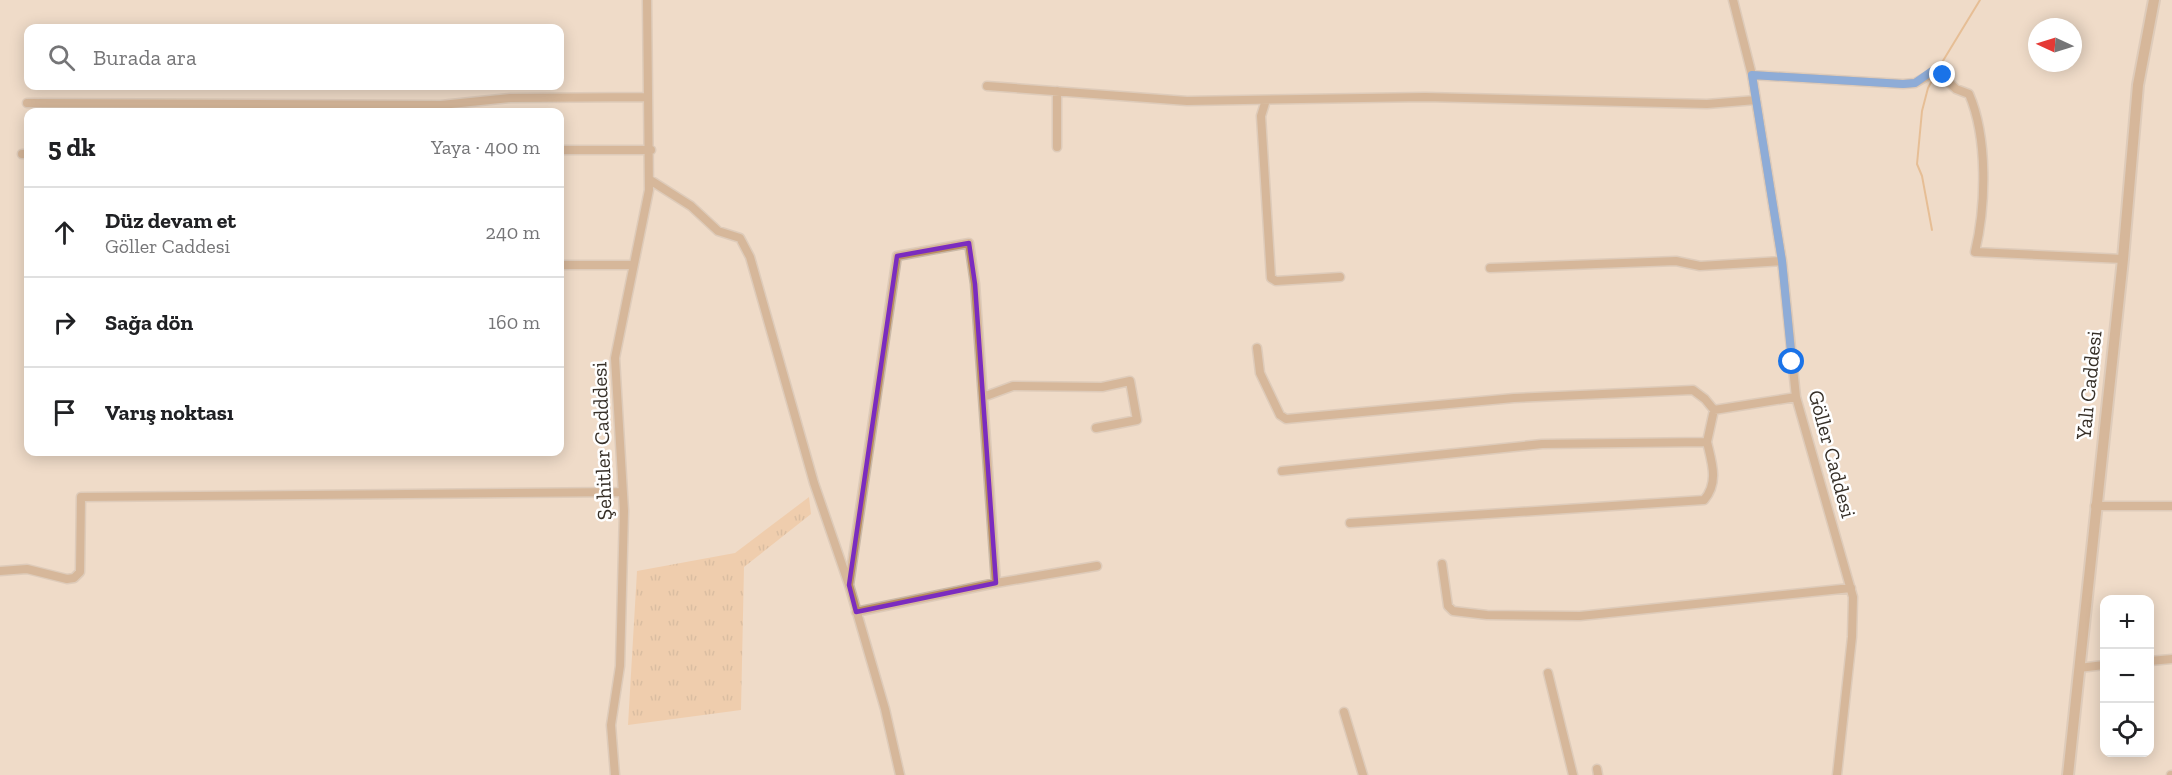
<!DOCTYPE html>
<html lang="tr">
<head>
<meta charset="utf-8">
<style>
	:root { --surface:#fff; --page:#f2f2f2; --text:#202124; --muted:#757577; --line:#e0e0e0 }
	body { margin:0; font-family:"Zilla Slab",serif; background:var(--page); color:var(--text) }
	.controls { position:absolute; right:18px; bottom:18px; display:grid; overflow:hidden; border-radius:12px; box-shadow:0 3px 15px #0003 }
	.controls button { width:54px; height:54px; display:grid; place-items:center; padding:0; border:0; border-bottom:2px solid var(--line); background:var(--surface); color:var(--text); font:30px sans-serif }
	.compass { position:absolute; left:2028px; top:18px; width:54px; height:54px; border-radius:50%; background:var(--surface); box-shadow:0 3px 15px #0003; rotate:274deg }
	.stop { position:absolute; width:18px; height:18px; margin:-14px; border:4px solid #1a73e8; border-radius:50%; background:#fff }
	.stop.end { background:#1a73e8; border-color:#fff; box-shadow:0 2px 6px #0008 }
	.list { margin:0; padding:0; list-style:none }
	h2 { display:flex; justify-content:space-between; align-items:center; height:78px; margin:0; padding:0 24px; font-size:26px }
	h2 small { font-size:20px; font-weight:400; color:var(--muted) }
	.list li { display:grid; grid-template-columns:39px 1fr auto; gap:18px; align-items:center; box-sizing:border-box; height:90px; padding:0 24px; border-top:2px solid var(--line) }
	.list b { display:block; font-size:22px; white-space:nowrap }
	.list p { margin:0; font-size:20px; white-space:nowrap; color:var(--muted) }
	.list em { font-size:20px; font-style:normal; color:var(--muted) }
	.icon { flex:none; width:33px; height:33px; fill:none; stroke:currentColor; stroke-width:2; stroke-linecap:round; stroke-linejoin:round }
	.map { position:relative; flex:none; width:2172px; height:775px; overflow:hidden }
	.search { position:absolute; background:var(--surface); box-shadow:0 3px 15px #0003; left:24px; top:24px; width:540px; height:66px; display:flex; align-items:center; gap:15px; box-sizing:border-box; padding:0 21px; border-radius:12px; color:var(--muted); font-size:22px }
	.panel { position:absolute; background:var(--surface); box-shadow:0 3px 15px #0003; left:24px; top:108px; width:540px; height:348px; border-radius:12px }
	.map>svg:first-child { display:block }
	.grass { fill:url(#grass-tufts) }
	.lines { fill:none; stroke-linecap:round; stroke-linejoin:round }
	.stream { stroke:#dc9c58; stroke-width:2 }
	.minor-casing { stroke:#cab9a8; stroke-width:11 }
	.tertiary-casing { stroke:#cab9a8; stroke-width:14 }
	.minor { stroke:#b88d62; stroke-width:8 }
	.tertiary { stroke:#b88d62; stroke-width:10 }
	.route { stroke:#1a73e8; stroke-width:8 }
	.marked { fill:none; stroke:#7b2cbf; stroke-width:4.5; stroke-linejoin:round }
	.labels { text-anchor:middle; stroke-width:5; stroke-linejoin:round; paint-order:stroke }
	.street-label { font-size:21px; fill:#362f27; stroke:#fff }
</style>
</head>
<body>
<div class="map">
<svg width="2172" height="775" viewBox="0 0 2172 775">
	<defs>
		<pattern id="grass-tufts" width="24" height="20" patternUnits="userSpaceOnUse" patternTransform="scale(1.5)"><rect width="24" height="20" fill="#efbd8c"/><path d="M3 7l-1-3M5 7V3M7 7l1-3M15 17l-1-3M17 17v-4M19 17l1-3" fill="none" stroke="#c29a72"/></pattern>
	</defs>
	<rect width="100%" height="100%" fill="#efdbc8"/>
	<path class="grass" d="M809 497 811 514 744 567 741 710 628 725 637 571 735 553Z"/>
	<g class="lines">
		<path class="stream" d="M1938 69 1980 0
			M1932 230 1922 176 1917 164 1922 111 1928 88 1934 77"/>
		<g class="minor-casing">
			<path id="minor" d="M1733 0 1752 75 1782 261 1796 397 1853 597 1852 637 1837 775
				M1752 75 1903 84 1915 83 1937 71 1956 89 1969 94C1988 138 1986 206 1975 252L2123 259
				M987 86 1187 101 1425 97 1707 104 1756 100
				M1266 100 1261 116 1271 278 1276 281 1340 277
				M27 103 441 105 510 98 648 97
				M1057 147V91
				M560 150H651
				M22 154H28
				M650 180 691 206 718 231 740 238 750 257 814 483 849 585 885 709 900 775
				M560 265H633
				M1490 268 1676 261 1700 266 1782 261
				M1257 348 1260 373 1280 415 1286 419 1514 398 1693 390 1705 399 1714 410 1796 397
				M983 397 1013 386 1102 387 1130 381 1137 420 1096 428
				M1282 471 1542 444 1707 442 1714 410
				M2095 506H2172
				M1350 523 1704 500C1719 483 1712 463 1707 442
				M1442 564 1448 606 1453 611 1487 615 1580 616 1851 588
				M0 571 27 569 67 579 74 578 80 572 81 497 622 492
				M849 585 897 256 969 243 975 284 996 583
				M856 612 996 583 1097 566
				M2150 661 2172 659
				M2079 668 2104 665
				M1548 673 1573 775
				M1344 712 1363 775
				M1597 769 1598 775
				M615 775 611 725 620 666 624 511 615 358 649 190 647 0
				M2171 775H2172"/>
		</g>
		<g class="tertiary-casing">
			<path id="tertiary" d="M2068 775 2123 259 2138 85 2154 0"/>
		</g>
		<use href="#minor" class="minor"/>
		<use href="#tertiary" class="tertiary"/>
	</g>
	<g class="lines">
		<path class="route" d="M1792 362 1782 261 1752 75 1903 84 1915 83 1932 71 1943 75"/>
	</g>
	<path d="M0 0H2172V775H0ZM969 243 975 284 996 583 856 612 849 585 897 256Z" fill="#efdbc8" fill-opacity=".55" fill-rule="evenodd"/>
	<path class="marked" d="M969 243 975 284 996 583 856 612 849 585 897 256Z"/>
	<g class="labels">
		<g class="street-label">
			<text transform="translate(2089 385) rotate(-84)" y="7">Yalı Caddesi</text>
			<text transform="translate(602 441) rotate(-92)" y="7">Şehitler Cadddesi</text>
			<text transform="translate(1832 454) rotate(75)" y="7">Göller Caddesi</text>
		</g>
	</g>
</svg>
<div class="controls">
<button>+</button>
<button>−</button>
<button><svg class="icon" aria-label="locate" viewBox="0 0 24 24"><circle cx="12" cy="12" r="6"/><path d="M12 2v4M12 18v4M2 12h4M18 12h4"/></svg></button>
</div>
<svg class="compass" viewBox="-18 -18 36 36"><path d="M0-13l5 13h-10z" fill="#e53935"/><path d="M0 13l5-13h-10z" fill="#757577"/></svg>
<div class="stop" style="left:1792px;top:362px"></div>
<div class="stop end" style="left:1943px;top:75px"></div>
<div class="search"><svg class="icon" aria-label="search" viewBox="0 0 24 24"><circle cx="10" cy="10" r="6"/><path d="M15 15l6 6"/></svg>Burada ara</div>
<section class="panel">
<h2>5 dk<small>Yaya · 400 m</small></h2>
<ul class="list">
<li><svg class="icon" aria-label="ahead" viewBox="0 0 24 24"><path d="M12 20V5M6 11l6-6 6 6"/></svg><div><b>Düz devam et</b><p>Göller Caddesi</p></div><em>240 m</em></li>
<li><svg class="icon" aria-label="right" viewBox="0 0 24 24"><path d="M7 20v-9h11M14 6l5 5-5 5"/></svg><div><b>Sağa dön</b></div><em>160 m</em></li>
<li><svg class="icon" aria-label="arrive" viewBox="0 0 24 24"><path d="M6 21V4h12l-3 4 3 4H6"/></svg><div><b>Varış noktası</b></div></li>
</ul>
</section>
</div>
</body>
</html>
